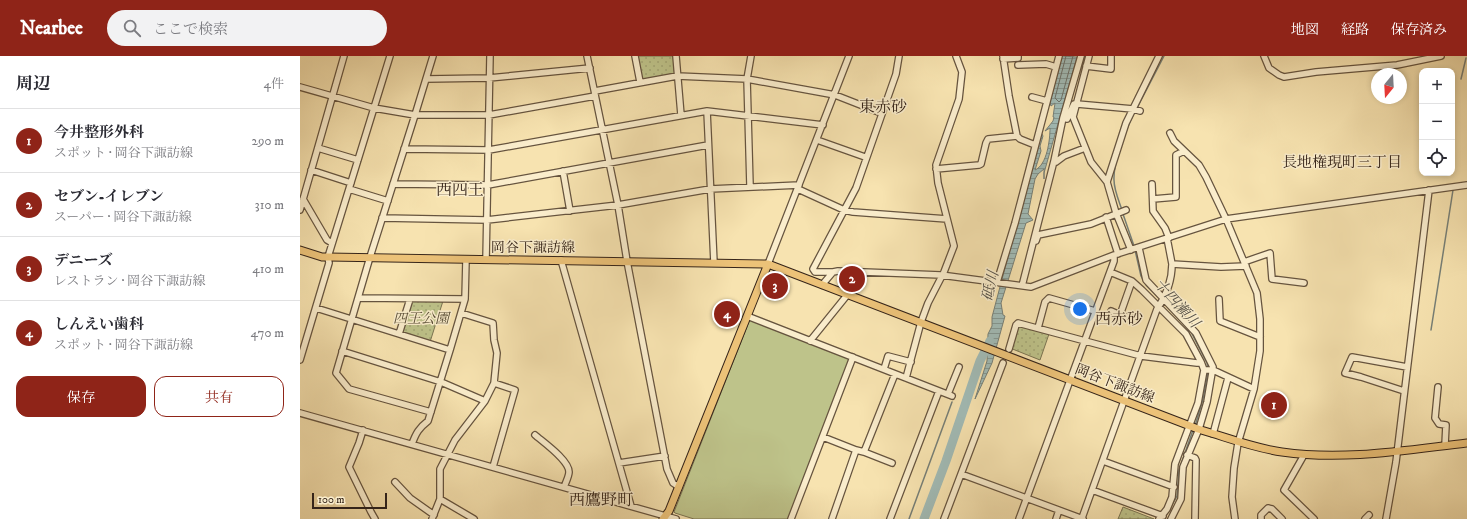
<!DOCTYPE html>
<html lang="ja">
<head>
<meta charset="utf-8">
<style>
	:root { --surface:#fff; --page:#f2f2f3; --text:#2b2b33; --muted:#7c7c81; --line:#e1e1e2; --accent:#8f2418 }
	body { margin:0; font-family:"IM FELL DW Pica","Noto Serif JP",serif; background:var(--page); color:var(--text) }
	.controls { position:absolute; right:12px; top:12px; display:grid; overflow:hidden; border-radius:8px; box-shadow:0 2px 6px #0003 }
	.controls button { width:36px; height:36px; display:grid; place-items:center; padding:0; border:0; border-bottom:1px solid var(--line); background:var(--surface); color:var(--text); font:20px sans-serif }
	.compass { position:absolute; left:1071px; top:12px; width:36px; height:36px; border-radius:50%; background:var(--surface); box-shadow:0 2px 6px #0003; rotate:198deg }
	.scale { position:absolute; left:12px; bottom:10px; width:75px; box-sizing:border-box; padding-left:4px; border:2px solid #352419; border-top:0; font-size:11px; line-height:14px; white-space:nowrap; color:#352419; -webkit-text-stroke:3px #faedcc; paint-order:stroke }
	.you { position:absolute; left:780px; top:253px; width:14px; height:14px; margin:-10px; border:3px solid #fff; border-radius:50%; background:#1a73e8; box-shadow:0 0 0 6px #1a73e833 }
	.badge { display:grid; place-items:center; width:26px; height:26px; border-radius:50%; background:var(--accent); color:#fff; font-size:13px; font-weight:700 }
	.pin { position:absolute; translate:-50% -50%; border:2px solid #fff; box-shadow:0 1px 4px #0006 }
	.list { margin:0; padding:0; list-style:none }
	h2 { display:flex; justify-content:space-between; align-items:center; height:52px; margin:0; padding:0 16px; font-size:17px }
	h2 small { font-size:13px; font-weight:400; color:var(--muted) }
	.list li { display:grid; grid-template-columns:26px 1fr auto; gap:12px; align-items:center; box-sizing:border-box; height:64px; padding:0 16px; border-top:1px solid var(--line) }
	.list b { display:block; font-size:15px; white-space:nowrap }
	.list p { margin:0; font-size:13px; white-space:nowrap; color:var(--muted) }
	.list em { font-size:13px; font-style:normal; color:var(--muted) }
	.actions { display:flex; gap:8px; padding:12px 16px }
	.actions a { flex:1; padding:9px 0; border:1px solid var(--accent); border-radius:12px; text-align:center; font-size:14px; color:var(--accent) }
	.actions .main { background:var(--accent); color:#fff }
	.icon { flex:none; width:22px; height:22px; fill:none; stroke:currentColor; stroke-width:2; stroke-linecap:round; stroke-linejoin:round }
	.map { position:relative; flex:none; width:1167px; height:463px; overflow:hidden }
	header { display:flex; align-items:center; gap:24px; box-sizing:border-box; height:56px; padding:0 20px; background:var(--accent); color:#fff }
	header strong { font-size:19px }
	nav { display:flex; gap:22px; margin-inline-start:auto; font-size:14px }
	.search { width:280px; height:36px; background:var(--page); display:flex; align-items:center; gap:10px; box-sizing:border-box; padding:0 14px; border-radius:22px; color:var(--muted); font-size:15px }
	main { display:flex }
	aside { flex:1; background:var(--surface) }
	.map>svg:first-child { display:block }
	.green { fill:url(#green-dots); stroke:#7a7452 }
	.pitch { fill:#bec38a; stroke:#7a7452 }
	.water { fill:url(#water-rules); stroke:#767f77 }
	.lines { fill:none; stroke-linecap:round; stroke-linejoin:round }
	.shore { stroke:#6b7068; stroke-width:1 }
	.stream { stroke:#767f77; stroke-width:1.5 }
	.river { stroke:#a1bbb6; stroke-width:9 }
	.minor-casing { stroke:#66543f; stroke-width:8 }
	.major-casing { stroke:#352419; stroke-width:9 }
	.minor { stroke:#faedcc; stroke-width:5.5 }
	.major { stroke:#ecc278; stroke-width:7 }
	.labels { text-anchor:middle; stroke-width:3; stroke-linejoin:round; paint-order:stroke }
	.street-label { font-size:14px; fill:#352419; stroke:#faedcc }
	.park-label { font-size:14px; font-style:italic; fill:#574c35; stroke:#faedcc }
	.neighbourhood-label { font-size:15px; fill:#352419; stroke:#faedcc }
	.water-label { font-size:15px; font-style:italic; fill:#555148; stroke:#faedcc }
	.quarter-label { font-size:16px; fill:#352419; stroke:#faedcc }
</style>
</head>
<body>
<header>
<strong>Nearbee</strong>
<div class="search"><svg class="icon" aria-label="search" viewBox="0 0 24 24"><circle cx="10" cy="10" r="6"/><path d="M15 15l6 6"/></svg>ここで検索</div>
<nav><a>地図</a><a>経路</a><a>保存済み</a></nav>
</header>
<main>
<aside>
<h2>周辺<small>4件</small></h2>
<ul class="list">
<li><span class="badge">1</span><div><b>今井整形外科</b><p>スポット · 岡谷下諏訪線</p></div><em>290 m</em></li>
<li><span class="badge">2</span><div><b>セブン-イレブン</b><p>スーパー · 岡谷下諏訪線</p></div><em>310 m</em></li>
<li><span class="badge">3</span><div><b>デニーズ</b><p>レストラン · 岡谷下諏訪線</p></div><em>410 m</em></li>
<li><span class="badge">4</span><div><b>しんえい歯科</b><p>スポット · 岡谷下諏訪線</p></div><em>470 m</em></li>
</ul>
<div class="actions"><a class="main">保存</a><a>共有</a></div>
</aside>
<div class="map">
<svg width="1167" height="463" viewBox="0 0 1167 463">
	<defs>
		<pattern id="green-dots" width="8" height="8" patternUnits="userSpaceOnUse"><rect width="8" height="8" fill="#bec38a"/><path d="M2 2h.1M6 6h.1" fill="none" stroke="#a4a776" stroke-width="1.8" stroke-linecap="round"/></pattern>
		<pattern id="water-rules" width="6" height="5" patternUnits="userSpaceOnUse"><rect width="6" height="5" fill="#a1bbb6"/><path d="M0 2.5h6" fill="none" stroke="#849893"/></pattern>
	</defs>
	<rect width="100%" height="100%" fill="#f7e3b0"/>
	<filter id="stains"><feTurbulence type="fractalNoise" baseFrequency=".005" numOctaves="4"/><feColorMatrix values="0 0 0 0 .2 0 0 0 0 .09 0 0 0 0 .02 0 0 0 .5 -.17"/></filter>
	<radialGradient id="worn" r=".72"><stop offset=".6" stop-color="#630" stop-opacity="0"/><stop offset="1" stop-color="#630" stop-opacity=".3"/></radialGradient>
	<path class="green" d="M336 0H374L375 17 374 19 342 25Z
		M111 244 143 245 130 286 101 277Z
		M717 270 749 278 740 304 710 292Z
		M823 451 854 463H818Z"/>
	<path class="pitch" d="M450 263 551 303 489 463H394L375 457 374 456Z"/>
	<path class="water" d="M762 0 777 1 744 117V123V113L738 118 735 123 728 158 733 164 726 167 701 247 703 259 705 260 692 307 675 343 687 305 688 278 692 270V261L741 76 743 80 740 90 741 95 735 114C747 109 750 84 750 72L745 75 753 65 754 61H753L755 47 751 50 750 46Z"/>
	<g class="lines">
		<path class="shore" d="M766 0 755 42 759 46 761 44 773 0"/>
		<path class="stream" d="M1161 23 1166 2
			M837 52 864 0
			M822 154C819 145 814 134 814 124 813 106 827 71 835 55
			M823 158 834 190
			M835 194 841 220 846 229 858 241
			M890 274 907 307 908 312
			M1131 274 1153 134
			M895 370 903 343 908 316
			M609 463 652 346
			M863 463 867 458 877 440 879 414 893 374"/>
		<path class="river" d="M624 463 646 405 680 305 690 285"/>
		<g class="minor-casing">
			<path id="minor" d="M287 0 318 149 327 205 367 413 373 427 379 431
				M335 0 340 26
				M376 0 381 59
				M703 0 709 40 717 80 720 83 735 89
				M789 0 773 61 791 106 807 126
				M964 0 969 12 979 19 984 21 1016 16 1097 9 1141 0
				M703 3 718 2V0
				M718 9 746 8 756 11
				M786 10 811 13V0
				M126 23 189 22 290 12
				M0 31 74 52 115 59H189L295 40
				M295 35 377 20 447 23 535 39 581 57
				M732 41 747 45
				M407 55 414 207
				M763 62 767 63 774 48H777L833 53 840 55
				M870 77 874 85 899 109 906 121 926 163 957 237 960 263V295L954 333 938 387 934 412 932 441 935 463
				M517 84 565 101
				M18 92 58 104
				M104 93 189 94 407 55 523 69
				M754 105 756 106 764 100 785 92
				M636 113 679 109 681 108 686 87 688 83 717 80
				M11 114 51 127
				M263 115 270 155
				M93 128 188 129 408 89
				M852 128 853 155 865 172 869 182
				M450 130 447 23 451 0
				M49 133 88 145
				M498 133 544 154 553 156 647 163
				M3 143 27 184 32 187
				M853 143 876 141V99L884 95
				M0 154 44 0
				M806 161 818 198
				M82 162 187 164 318 149 410 133 499 129
				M867 182 872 208 921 211 946 210
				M736 185 738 179 791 168 826 154
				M839 192 846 224 896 277 913 311 907 346 899 373 883 411 881 443 871 463
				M831 194 816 157 807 126 826 67 859 0
				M186 204 190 0
				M261 204 331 450
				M944 206 970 197 972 223 1004 227
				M468 208 549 0
				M533 216H515L513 213 556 132 596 18 599 0
				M810 216 832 225 842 234 886 278 901 306 904 314 898 347 875 408 872 441 867 453 859 463
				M697 226 715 167 759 0
				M522 229 533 216 538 215 641 219 731 231 814 199 926 163 1167 129
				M722 230 754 105 763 62 781 0
				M58 242 165 243
				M919 243 920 265 960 281
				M16 252 150 294 165 243 166 204
				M811 255 820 259 832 225
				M161 257 193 267 194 284 197 297 194 327 185 345 155 384 140 413V443L174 463
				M820 259 831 262
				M447 260 652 340
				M738 272 745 246 749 242 795 255
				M99 278 110 243
				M510 285 565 217
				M709 293 716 269 718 267 841 300 897 307 901 306
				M42 295 141 326 185 345
				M0 304 29 207 28 201 90 0
				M584 313 588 300 611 306
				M904 314H913L954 333
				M606 322 621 266 628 247 644 216 654 190 638 127 636 109 659 43 662 16 656 0
				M1138 331 1135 362 1139 368 1146 369 1145 389
				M1104 335 1061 321 1045 317 1052 301 1107 311
				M648 338 659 311
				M131 356 49 333 36 317 70 201 115 59 133 0
				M0 357 376 463
				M63 374 59 387 49 411 71 456 75 463
				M913 378 928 322
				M235 379C243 386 269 404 269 416 269 420 266 426 264 431
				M523 381 556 394
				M112 388C116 377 119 372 128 365L150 294
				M564 396 592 407
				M887 399 895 402 896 404 895 463
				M1004 399 984 434 1014 463
				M803 405 874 431
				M319 407 365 400
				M193 411 215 334 194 327
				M661 418 783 463
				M95 426 110 442 134 459
				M792 434 863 460
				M782 462 857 253C866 240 872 225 872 208
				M132 463 140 443
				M491 463 553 301
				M532 463 556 394 564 396 595 318
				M590 463 639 335
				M644 463 703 307
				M719 463 814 205V199
				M756 463 759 454
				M961 463V459L968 452 972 453 982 463
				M1065 463 1069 459
				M1086 463 1096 406 1129 134"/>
		</g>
		<g class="major-casing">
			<path id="major" d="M0 194 22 201H28L468 208 898 373C926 381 953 392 982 396 1044 405 1106 394 1167 387
				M363 463 369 455 468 208"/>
		</g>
		<use href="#minor" class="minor"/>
		<use href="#major" class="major"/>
	</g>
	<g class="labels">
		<g class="street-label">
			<text x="233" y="196">岡谷下諏訪線</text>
			<text transform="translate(815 327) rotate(21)" y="5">岡谷下諏訪線</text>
		</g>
		<g class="park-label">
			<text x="121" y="267">四王公園</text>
		</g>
		<g class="neighbourhood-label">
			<text x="1042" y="111">長地権現町三丁目</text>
		</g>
		<g class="water-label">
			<text transform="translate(690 230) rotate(-77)" y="5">砥川</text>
			<text transform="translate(877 247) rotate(48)" y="5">十四瀬川</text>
		</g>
		<g class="quarter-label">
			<text x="583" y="56">東赤砂</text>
			<text x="160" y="139">西四王</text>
			<text x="819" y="268">西赤砂</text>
			<text x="301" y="449">西鷹野町</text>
		</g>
	</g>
	<rect width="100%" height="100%" filter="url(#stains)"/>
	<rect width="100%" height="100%" fill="url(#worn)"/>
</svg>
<div class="controls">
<button>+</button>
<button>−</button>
<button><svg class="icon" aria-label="locate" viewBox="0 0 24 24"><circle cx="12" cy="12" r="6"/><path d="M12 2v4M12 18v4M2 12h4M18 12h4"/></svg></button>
</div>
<svg class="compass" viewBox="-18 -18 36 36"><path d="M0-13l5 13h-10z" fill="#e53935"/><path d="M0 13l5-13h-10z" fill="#7c7c81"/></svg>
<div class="scale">100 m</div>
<div class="you"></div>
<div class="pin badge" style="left:974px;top:349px">1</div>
<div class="pin badge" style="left:552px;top:223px">2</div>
<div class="pin badge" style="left:475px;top:230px">3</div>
<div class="pin badge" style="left:427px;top:258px">4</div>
</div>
</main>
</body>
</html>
